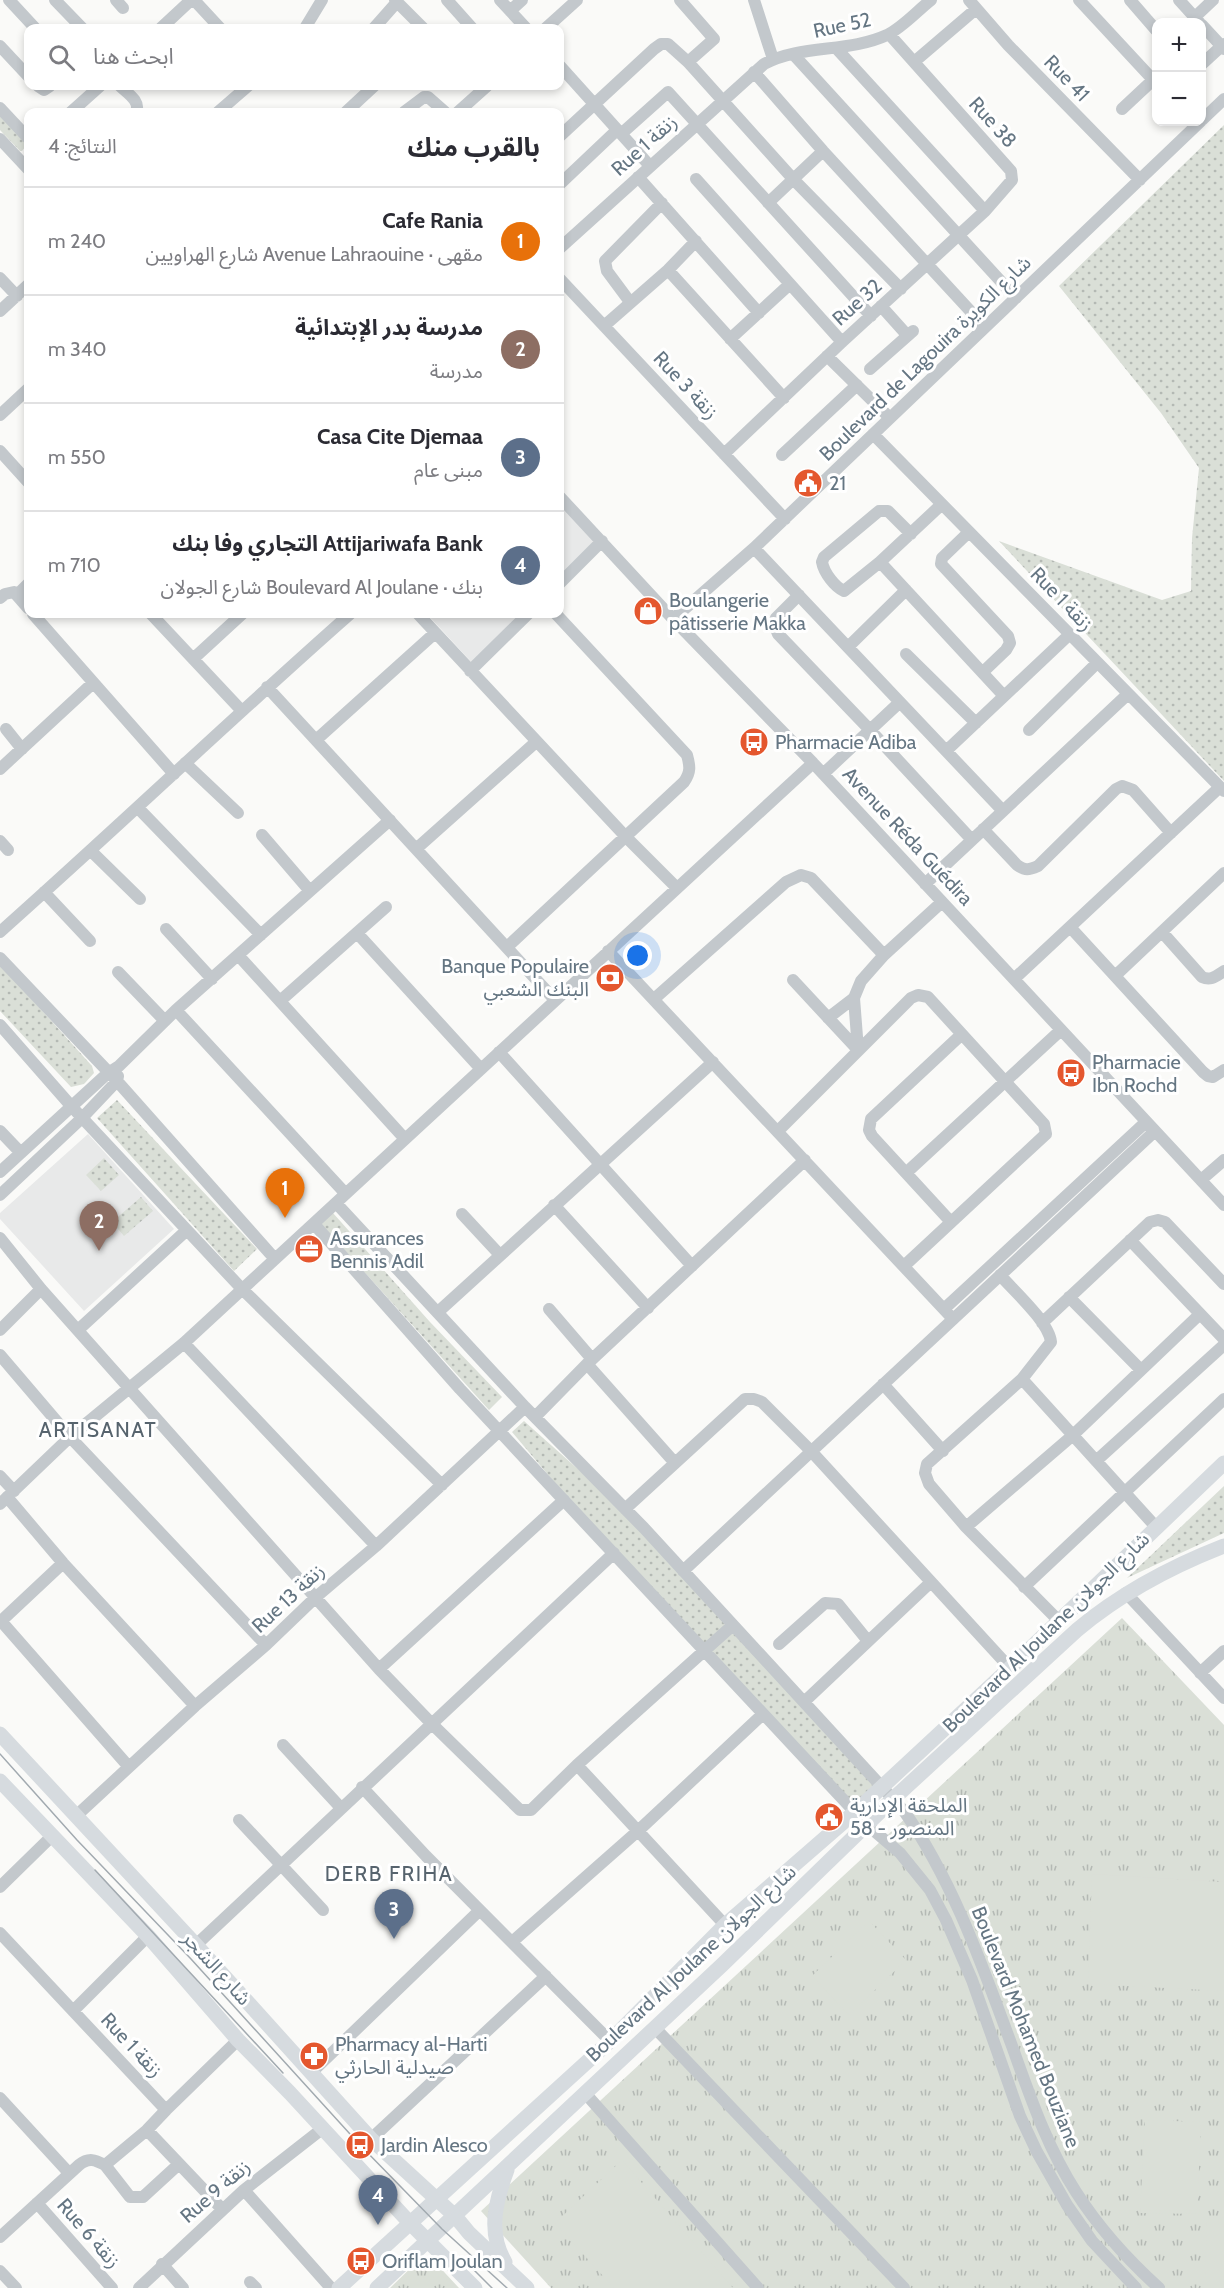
<!DOCTYPE html>
<html lang="ar">
<head>
<meta charset="utf-8">
<style>
	:root { --surface:#fff; --page:#f2f2f3; --text:#2b2b33; --muted:#7c7c81; --line:#e1e1e2; --accent:#db2777 }
	body { margin:0; font-family:Cabin,"Noto Sans Arabic",sans-serif; background:var(--page); color:var(--text); direction:rtl }
	.controls { position:absolute; right:18px; top:18px; display:grid; overflow:hidden; border-radius:12px; box-shadow:0 3px 9px #0003 }
	.controls button { width:54px; height:54px; display:grid; place-items:center; padding:0; border:0; border-bottom:2px solid var(--line); background:var(--surface); color:var(--text); font:30px sans-serif }
	.you { position:absolute; left:638px; top:956px; width:21px; height:21px; margin:-15px; border:4px solid #fff; border-radius:50%; background:#1a73e8; box-shadow:0 0 0 9px #1a73e833 }
	.badge { display:grid; place-items:center; width:39px; height:39px; border-radius:50%; background:var(--accent); color:#fff; font-size:20px; font-weight:700 }
	.pin { position:absolute; translate:-50% -50px; filter:drop-shadow(0 2px 3px #0008) }
	.pin::after { content:''; position:absolute; top:32px; width:21px; height:18px; background:inherit; clip-path:polygon(0 0,100% 0,50% 100%) }
	.list { margin:0; padding:0; list-style:none }
	h2 { display:flex; justify-content:space-between; align-items:center; height:78px; margin:0; padding:0 24px; font-size:26px }
	h2 small { font-size:20px; font-weight:400; color:var(--muted) }
	.list li { display:grid; grid-template-columns:39px 1fr auto; gap:18px; align-items:center; box-sizing:border-box; height:108px; padding:0 24px; border-top:2px solid var(--line) }
	.list b { display:block; font-size:22px; white-space:nowrap }
	.list p { margin:0; font-size:20px; white-space:nowrap; color:var(--muted) }
	.list em { font-size:20px; font-style:normal; color:var(--muted) }
	.icon { flex:none; width:33px; height:33px; fill:none; stroke:currentColor; stroke-width:2; stroke-linecap:round; stroke-linejoin:round }
	.map { position:relative; flex:none; width:1224px; height:2288px; overflow:hidden; direction:ltr }
	.search { position:absolute; background:var(--surface); box-shadow:0 3px 9px #0003; left:24px; top:24px; width:540px; height:66px; display:flex; align-items:center; gap:15px; box-sizing:border-box; padding:0 21px; border-radius:12px; color:var(--muted); font-size:22px }
	.panel { position:absolute; background:var(--surface); box-shadow:0 3px 9px #0003; left:24px; top:108px; width:540px; height:510px; border-radius:12px; direction:rtl }
	.map>svg:first-child { display:block }
	.built { fill:#e8e9e9 }
	.grass { fill:url(#grass-dots) }
	.park { fill:url(#park-tufts) }
	.pitch { fill:#dadfd7 }
	.lines { fill:none; stroke-linecap:round; stroke-linejoin:round }
	.minor { stroke:#c3c8cc; stroke-width:12 }
	.major { stroke:#d6dbdf; stroke-width:15 }
	.tram { stroke:#a2aab0; stroke-width:1.5 }
	.labels { text-anchor:middle; stroke-width:6; stroke-linejoin:round; paint-order:stroke }
	.street-label { font-size:20px; fill:#657683; stroke:#fff }
	.poi-label { font-size:20px; fill:#657683; stroke:#fff; text-anchor:start }
	.neighbourhood-label { font-size:21px; letter-spacing:1.5px; fill:#57646e; stroke:#fff }
</style>
</head>
<body>
<div class="map">
<svg width="1224" height="2288" viewBox="0 0 1224 2288">
	<defs>
		<pattern id="grass-dots" width="8" height="8" patternUnits="userSpaceOnUse" patternTransform="scale(1.5)"><rect width="8" height="8" fill="#dadfd7"/><path d="M2 2h.1M6 6h.1" fill="none" stroke="#b4b9b4" stroke-width="1.8" stroke-linecap="round"/></pattern>
		<pattern id="park-tufts" width="24" height="20" patternUnits="userSpaceOnUse" patternTransform="scale(1.5)"><rect width="24" height="20" fill="#dadfd7"/><path d="M3 7l-1-3M5 7V3M7 7l1-3M15 17l-1-3M17 17v-4M19 17l1-3" fill="none" stroke="#b4b9b4"/></pattern>
	</defs>
	<rect width="100%" height="100%" fill="#fafaf8"/>
	<path class="built" d="M560 490 607 542 560 587Z
		M427 614H531L475 666Z
		M88 1134 174 1229 84 1311 0 1219V1213Z"/>
	<path class="grass" d="M0 115 25 142 26 146 22 151H20L0 130Z
		M1224 125V781L999 541 1162 600 1191 591 1192 538 1199 468 1161 413 1059 286Z
		M0 964 92 1066 94 1073 84 1084 71 1087 0 1011Z
		M117 1100 257 1249 234 1271 97 1118Z
		M104 1158 119 1175 101 1191 86 1175Z
		M141 1197 153 1211 124 1236 112 1222Z
		M333 1213 430 1322 502 1397 489 1410 321 1224Z
		M524 1421 644 1528 882 1787 855 1812 614 1553 512 1432Z
		M1224 1486V1533L1127 1578Z"/>
	<path class="park" d="M1122 1618 1224 1725V2288H551L481 2211Z
		M420 2259H432L459 2288H390Z"/>
	<path class="pitch" d="M1092 1874 1224 1882V1991L1088 1984Z
		M869 1921 906 1960 849 2015 812 1976Z
		M1145 2120 1201 2122 1197 2214 1140 2213Z
		M622 2160 733 2288H614L555 2223Z
		M1207 2218H1224V2279H1205Z"/>
	<g class="lines">
		<path class="minor" d="M9 0 35 28
			M55 0 82 28
			M116 0 123 8
			M194 0 220 28
			M395 0 423 28
			M447 0 472 28
			M500 0 526 28
			M680 0 714 39 688 62
			M754 0 773 59
			M969 0 1008 45 1140 180
			M1079 0 1156 83
			M1130 0 1156 30
			M1179 0 1199 22
			M510 11 522 0
			M1195 17 1213 0
			M1202 25 1224 49
			M161 28 191 0
			M305 28 322 0
			M374 28 397 2
			M546 28 577 0
			M0 46 28 76
			M836 48 985 211
			M793 54 1016 298
			M914 62 976 9
			M1202 64 1224 44
			M560 66 650 166
			M754 72 823 151 985 327
			M38 86 44 90 50 86
			M120 86C127 93 141 101 136 112
			M0 108 28 138
			M1122 109 1153 80
			M71 112 100 86
			M218 112 248 86
			M346 112 374 86
			M404 112 424 97H428L445 112
			M458 112 487 86
			M1202 120 1224 99
			M621 134 668 92 871 316
			M560 136 654 49 661 44H668L688 62 794 180 901 289
			M0 139 28 169
			M638 177 759 313
			M696 179 842 342
			M560 184 617 130
			M768 203 823 151
			M560 248 764 64C801 44 848 53 887 35 903 27 917 11 931 0
			M668 270 784 398
			M0 278 17 296
			M560 279 785 519
			M630 302 607 271 605 261 662 203
			M881 306 907 335
			M0 311 28 285
			M604 326 668 270 696 241
			M730 339 790 284
			M827 356 890 418
			M870 369 913 331
			M0 415 28 389
			M873 434 1224 791
			M0 451 28 482
			M724 454 842 342 985 211 1012 180 1011 171 889 34
			M782 455 857 385
			M560 497 673 619 813 763 1224 1205
			M942 504 880 562 1004 696
			M969 532 942 558 941 564 1008 636 1010 643 1006 650 983 672
			M754 548 1003 811
			M880 562 844 591C835 587 824 573 822 562L824 557 879 511H888L911 534
			M560 583 602 541
			M17 595 28 584
			M799 595 776 618 774 624 778 634 870 730 972 840
			M0 598 5 594 14 592 28 608
			M33 614 174 774
			M151 614 241 710
			M418 614 626 837 677 888
			M673 619 754 548 1200 122
			M848 647 906 590
			M906 654 976 723
			M193 659 242 614
			M470 671 528 614
			M267 687 555 1000
			M6 729 22 749
			M1029 730 1097 663
			M316 740 435 633
			M946 751 1070 634
			M185 763 238 813
			M0 769 93 683
			M823 774 900 702
			M138 808 261 935
			M983 829 1017 865C1025 871 1029 870 1038 866L1116 789 1122 786 1133 790 1171 833
			M262 835 310 891
			M0 841 8 850
			M416 849 536 742
			M91 851 140 899
			M925 884 1128 694
			M44 892 90 941
			M1070 927 1203 1072 1208 1076 1213 1077 1224 1070
			M166 929 212 979
			M0 932C118 827 232 718 350 614
			M1162 932 1202 977C1211 981 1216 976 1224 971
			M357 933 481 1069
			M507 947 684 782C691 772 690 766 687 755L556 614
			M608 951 953 1319
			M238 955 405 1139
			M0 958 117 1081 275 1259
			M118 972 165 1021
			M1115 976 1224 873
			M1014 979 1220 787
			M793 980 858 1050
			M654 999 786 882 801 875 811 878 884 955
			M280 1001 386 907
			M176 1010 345 1193
			M828 1018 854 998
			M0 1025 72 1107 242 1289 442 1485
			M858 1050 854 998 861 981 884 955 942 902
			M499 1052 692 1266
			M0 1131 21 1153
			M778 1131 911 998 918 995 928 997 1044 1124 1046 1134 904 1266
			M0 1172 108 1073 119 1066 176 1010 390 820
			M906 1173 1061 1030
			M1201 1180 1224 1160
			M0 1195 82 1118 117 1081 118 1076
			M336 1203 525 1407 644 1528 904 1811C954 1883 982 1965 1012 2046 1030 2096 1047 2147 1076 2192 1099 2228 1127 2259 1159 2288
			M554 1205 648 1308
			M462 1214 500 1255
			M951 1222 872 1136 869 1130 871 1119 962 1034
			M314 1224 460 1389 866 1824 900 1853 930 1890 946 1920 972 1980 1020 2116 1037 2152 1067 2205 1092 2241 1136 2288
			M0 1238 41 1289 379 1669 431 1723 520 1810H531L577 1765 733 1625
			M1130 1240 1224 1339
			M1000 1275C1014 1291 1049 1322 1051 1342L1022 1379 927 1464 925 1473 929 1484 966 1527 1058 1620
			M1069 1297 1141 1370
			M549 1309 592 1359
			M944 1309 1146 1122
			M438 1312 713 1062
			M1042 1323 1150 1222 1158 1220 1165 1222 1224 1284
			M0 1330 41 1289
			M78 1330 187 1230
			M184 1343 376 1546
			M0 1355 70 1437 266 1645
			M587 1364 675 1463
			M1022 1379 1156 1527
			M883 1384 943 1451
			M535 1417 587 1364 805 1160
			M1096 1461 1224 1345
			M0 1476 14 1491
			M7 1497 63 1563 195 1706
			M0 1504 70 1437 184 1343 813 763
			M625 1509 745 1399H754L762 1402 811 1451 1010 1668
			M966 1527 1072 1436 1200 1314
			M683 1571 1155 1131
			M1024 1587 1224 1399
			M1126 1593 1224 1698
			M1 1621 129 1767
			M0 1622 63 1563
			M779 1644 825 1603 838 1604 868 1641
			M379 1669 564 1500
			M1200 1673 1224 1651
			M804 1702 931 1582
			M283 1745 341 1808
			M577 1765 725 1925
			M362 1787 426 1856 610 2041
			M76 1816 195 1706 266 1645 316 1597 376 1546 525 1407
			M239 1820 323 1910
			M0 1887 52 1836
			M0 1933 166 2110 238 2040
			M512 1942 639 1830 763 1714
			M196 1945 614 1553
			M73 2011 148 1936
			M655 2028 904 2288
			M311 2073 479 1911
			M585 2093 758 2288
			M0 2098 69 2173
			M147 2130 222 2209
			M371 2139 546 1976
			M105 2165 130 2197H143L179 2164
			M244 2190 331 2288
			M37 2203 112 2288
			M0 2237 79 2165C89 2157 95 2160 105 2165L147 2130 166 2110
			M162 2264 183 2288
			M0 2271 16 2288
			M250 2282 256 2288
			M139 2288 244 2190 322 2129"/>
		<path class="major" d="M0 1734 196 1945 371 2139 455 2216 469 2233 527 2288
			M0 1781 148 1936 238 2040 290 2093 409 2222 475 2288
			M505 2262C487 2232 496 2200 507 2170
			M339 2288 610 2041 725 1925 855 1812 1010 1668 1224 1463
			M377 2288 722 1965 893 1799 1077 1630C1121 1593 1170 1567 1224 1546"/>
		<path class="tram" d="M0 1754 77 1840 191 1959 360 2145 442 2229 507 2288
			M95 1870 283 2073
			M460 2256 492 2288"/>
	</g>
	<defs>
		<g id="civic-disc" transform="scale(1.5)"><circle r="9.5" fill="#e4572e" stroke="#fff"/><path d="M-.6-6.5H3V-4.5H.6V-3L4-1V1h2V6H-6V1h2V-1L-.6-3ZM-1.2 2.5V6h2.4V2.5Z" fill="#fff"/></g>
		<g id="shop-disc" transform="scale(1.5)"><circle r="9.5" fill="#e4572e" stroke="#fff"/><path d="M-5-2.5h2.3a2.7 3.5 0 0 1 5.4 0H5L5.5 6h-11ZM-1.5-2.5h3a1.5 2.3 0 0 0-3 0Z" fill="#fff"/></g>
		<g id="bus-disc" transform="scale(1.5)"><circle r="9.5" fill="#e4572e" stroke="#fff"/><path d="M-5-6H5V4H4V6H2V4H-2V6H-4V4H-5ZM-3.5-4V0h7V-4ZM-3.5 1.2v1.5H-2V1.2ZM2 1.2v1.5H3.5V1.2Z" fill="#fff"/></g>
		<g id="bank-disc" transform="scale(1.5)"><circle r="9.5" fill="#e4572e" stroke="#fff"/><path d="M-6-4H6V4H-6ZM0-2.3a2.3 2.3 0 1 0 0 4.6a2.3 2.3 0 1 0 0-4.6Z" fill="#fff"/></g>
		<g id="office-disc" transform="scale(1.5)"><circle r="9.5" fill="#e4572e" stroke="#fff"/><path d="M-6-3h4V-5.5h4V-3h4V5H-6ZM-1-4.5V-3h2v-1.5ZM-6 0V1H6V0Z" fill="#fff"/></g>
		<g id="pharmacy-disc" transform="scale(1.5)"><circle r="9.5" fill="#e4572e" stroke="#fff"/><path d="M-2-6h4v4h4v4h-4v4h-4v-4h-4v-4h4Z" fill="#fff"/></g>
	</defs>
	<g fill-rule="evenodd">
		<use href="#civic-disc" x="808" y="483"/>
		<use href="#shop-disc" x="648" y="611"/>
		<use href="#bus-disc" x="754" y="742"/>
		<use href="#bank-disc" x="610" y="978"/>
		<use href="#bus-disc" x="1071" y="1073"/>
		<use href="#office-disc" x="309" y="1249"/>
		<use href="#civic-disc" x="829" y="1817"/>
		<use href="#pharmacy-disc" x="314" y="2056"/>
		<use href="#bus-disc" x="360" y="2145"/>
		<use href="#bus-disc" x="361" y="2261"/>
	</g>
	<g class="labels">
		<g class="street-label">
			<text transform="translate(842 25) rotate(-12)" y="7">Rue 52</text>
			<text transform="translate(1067 78) rotate(46)" y="7">Rue 41</text>
			<text transform="translate(993 122) rotate(48)" y="7">Rue 38</text>
			<text transform="translate(644 145) rotate(-42)" y="7">Rue 1 زنقة</text>
			<text transform="translate(857 302) rotate(-42)" y="7">Rue 32</text>
			<text transform="translate(925 358) rotate(-44)" y="7">Boulevard de Lagouira شارع الكويرة</text>
			<text transform="translate(686 385) rotate(47)" y="7">Rue 3 زنقة</text>
			<text transform="translate(1062 599) rotate(46)" y="7">Rue 1 زنقة</text>
			<text transform="translate(908 836) rotate(47)" y="7">Avenue Réda Guédira</text>
			<text transform="translate(288 1598) rotate(-43)" y="7">Rue 13 زنقة</text>
			<text transform="translate(1046 1632) rotate(-44)" y="7">Boulevard Al Joulane شارع الجولان</text>
			<text transform="translate(691 1963) rotate(-43)" y="7">Boulevard Al Joulane شارع الجولان</text>
			<text transform="translate(217 1968) rotate(48)" y="7">شارع الشجر</text>
			<text transform="translate(1026 2027) rotate(68)" y="7">Boulevard Mohamed Bouziane</text>
			<text transform="translate(132 2045) rotate(47)" y="7">Rue 1 زنقة</text>
			<text transform="translate(215 2191) rotate(-41)" y="7">Rue 9 زنقة</text>
			<text transform="translate(89 2233) rotate(49)" y="7">Rue 6 زنقة</text>
		</g>
		<g class="poi-label">
			<text x="829" y="490">21</text>
			<text x="669" y="607">Boulangerie<tspan x="669" dy="23">pâtisserie Makka</tspan></text>
			<text x="775" y="749">Pharmacie Adiba</text>
			<text x="589" y="973" text-anchor="end">Banque Populaire<tspan x="589" dy="23">البنك الشعبي</tspan></text>
			<text x="1092" y="1069">Pharmacie<tspan x="1092" dy="23">Ibn Rochd</tspan></text>
			<text x="330" y="1245">Assurances<tspan x="330" dy="23">Bennis Adil</tspan></text>
			<text x="850" y="1812">الملحقة الإدارية<tspan x="850" dy="23">58 - المنصور</tspan></text>
			<text x="335" y="2051">Pharmacy al-Harti<tspan x="335" dy="23">صيدلية الحارثي</tspan></text>
			<text x="381" y="2152">Jardin Alesco</text>
			<text x="382" y="2268">Oriflam Joulan</text>
		</g>
		<g class="neighbourhood-label">
			<text x="98" y="1437">ARTISANAT</text>
			<text x="389" y="1881">DERB FRIHA</text>
		</g>
	</g>
</svg>
<div class="controls">
<button>+</button>
<button>−</button>
</div>
<div class="you"></div>
<div class="pin badge" style="left:285px;top:1218px;background:#e8710a">1</div>
<div class="pin badge" style="left:99px;top:1251px;background:#8d6e63">2</div>
<div class="pin badge" style="left:394px;top:1939px;background:#5c6f8a">3</div>
<div class="pin badge" style="left:378px;top:2225px;background:#5c6f8a">4</div>
<div class="search"><svg class="icon" aria-label="search" viewBox="0 0 24 24"><circle cx="10" cy="10" r="6"/><path d="M15 15l6 6"/></svg>ابحث هنا</div>
<section class="panel">
<h2>بالقرب منك<small>النتائج: 4</small></h2>
<ul class="list">
<li><span class="badge" style="background:#e8710a">1</span><div><b>Cafe Rania</b><p>مقهى · Avenue Lahraouine شارع الهراويين</p></div><em>240 m</em></li>
<li><span class="badge" style="background:#8d6e63">2</span><div><b>مدرسة بدر الإبتدائية</b><p>مدرسة</p></div><em>340 m</em></li>
<li><span class="badge" style="background:#5c6f8a">3</span><div><b>Casa Cite Djemaa</b><p>مبنى عام</p></div><em>550 m</em></li>
<li><span class="badge" style="background:#5c6f8a">4</span><div><b>Attijariwafa Bank التجاري وفا بنك</b><p>بنك · Boulevard Al Joulane شارع الجولان</p></div><em>710 m</em></li>
</ul>
</section>
</div>
</body>
</html>
